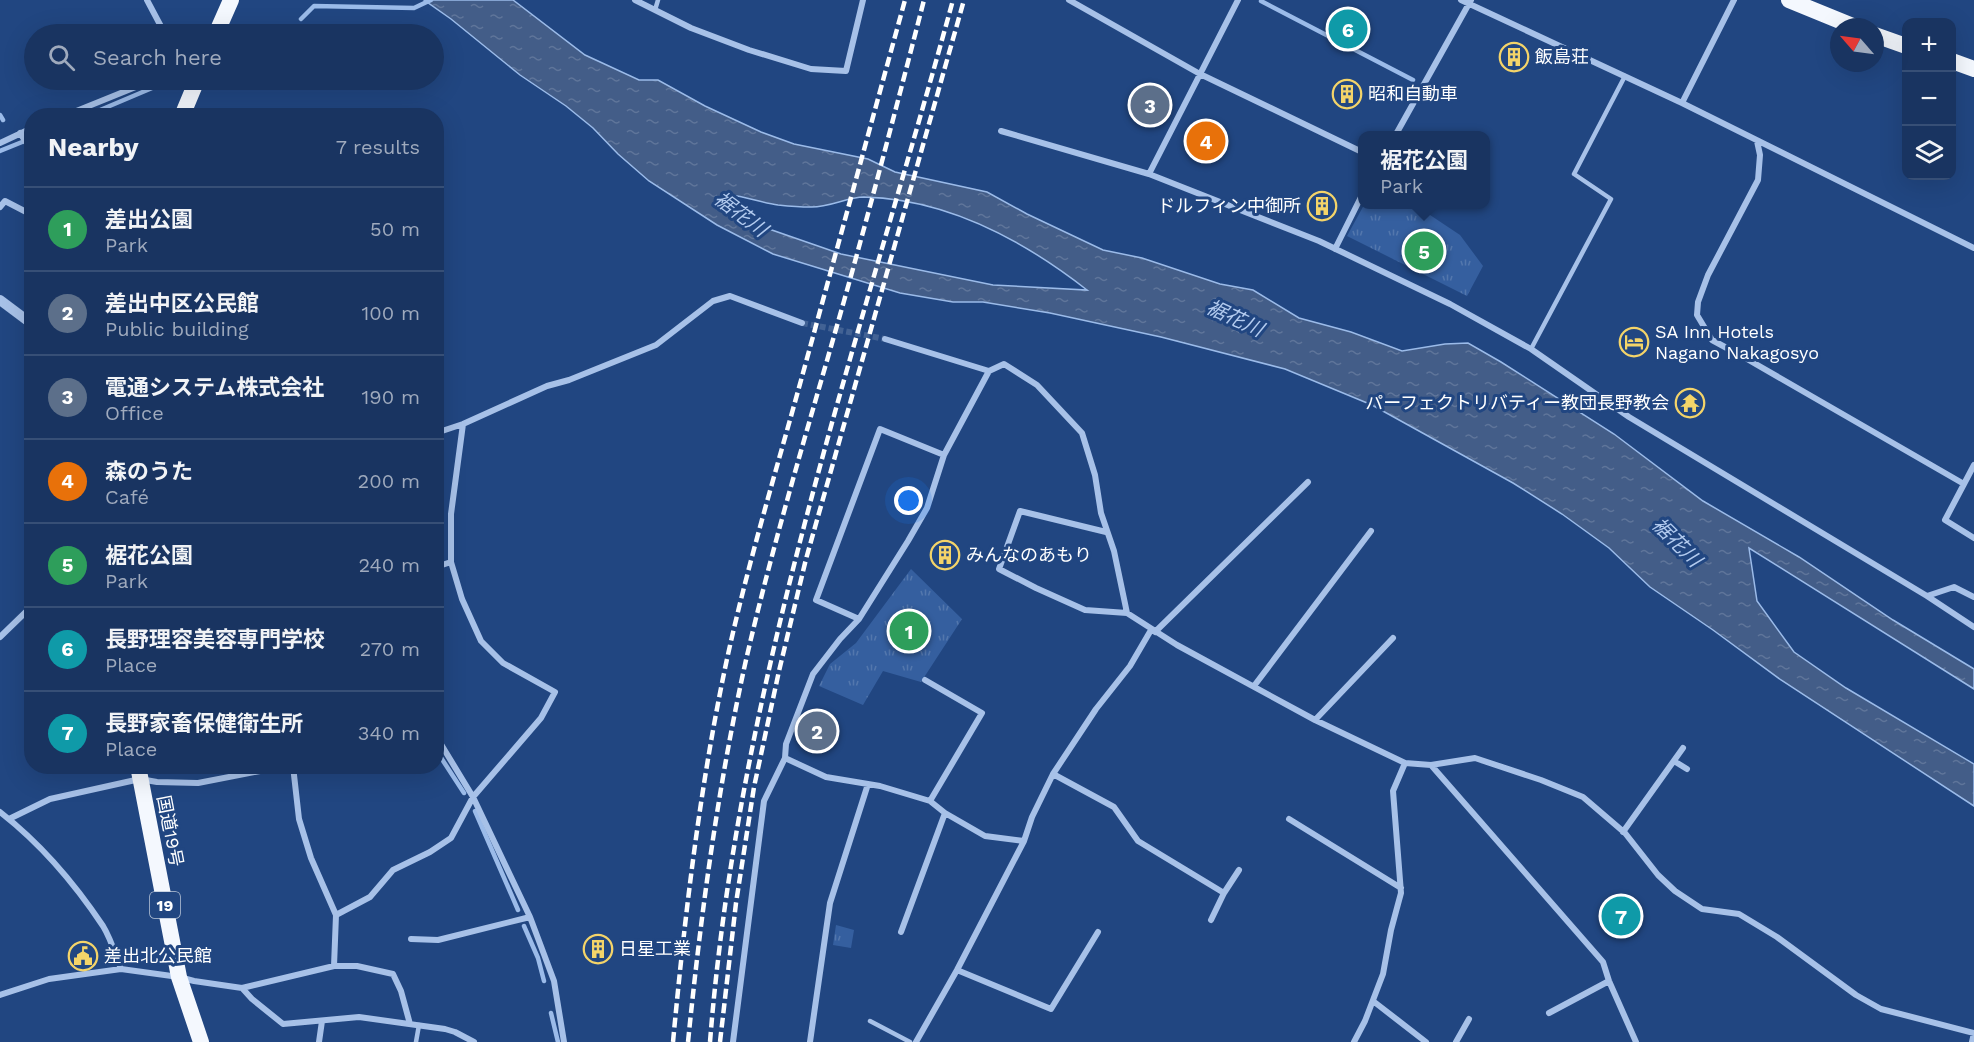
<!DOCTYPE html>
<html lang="en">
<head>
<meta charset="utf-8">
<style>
	:root { --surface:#193461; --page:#263f6a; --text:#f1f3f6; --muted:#9faabd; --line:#374f76; --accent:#ea580c }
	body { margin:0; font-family:"Work Sans","Noto Sans JP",sans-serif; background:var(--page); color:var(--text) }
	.controls { position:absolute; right:18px; top:18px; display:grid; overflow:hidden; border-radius:12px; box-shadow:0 6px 24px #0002 }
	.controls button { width:54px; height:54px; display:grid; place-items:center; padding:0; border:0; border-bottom:2px solid var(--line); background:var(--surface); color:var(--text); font:30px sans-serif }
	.compass { position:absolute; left:1830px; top:18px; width:54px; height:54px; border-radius:50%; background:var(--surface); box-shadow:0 6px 24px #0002; rotate:298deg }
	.you { position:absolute; left:909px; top:501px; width:21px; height:21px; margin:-15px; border:4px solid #fff; border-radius:50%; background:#1a73e8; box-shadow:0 0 0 9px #1a73e833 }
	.badge { display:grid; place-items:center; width:39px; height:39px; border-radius:50%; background:var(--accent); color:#fff; font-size:20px; font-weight:700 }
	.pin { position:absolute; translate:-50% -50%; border:3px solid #fff; box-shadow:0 2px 6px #0006 }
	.popup { position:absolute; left:1358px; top:131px; width:132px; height:78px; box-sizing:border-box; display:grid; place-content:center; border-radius:12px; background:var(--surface); filter:drop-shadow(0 2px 4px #0005); font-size:20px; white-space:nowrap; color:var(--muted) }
	.popup b { font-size:22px; color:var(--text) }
	.popup::after { content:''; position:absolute; left:50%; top:100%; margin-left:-12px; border:12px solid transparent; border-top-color:var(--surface) }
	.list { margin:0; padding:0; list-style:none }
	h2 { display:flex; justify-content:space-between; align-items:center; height:78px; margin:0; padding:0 24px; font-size:26px }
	h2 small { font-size:20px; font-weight:400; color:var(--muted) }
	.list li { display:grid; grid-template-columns:39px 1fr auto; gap:18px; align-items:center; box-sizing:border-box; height:84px; padding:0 24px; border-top:2px solid var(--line) }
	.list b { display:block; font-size:22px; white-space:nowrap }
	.list p { margin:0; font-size:20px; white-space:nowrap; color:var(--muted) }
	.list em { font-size:20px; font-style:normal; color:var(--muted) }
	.icon { flex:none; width:33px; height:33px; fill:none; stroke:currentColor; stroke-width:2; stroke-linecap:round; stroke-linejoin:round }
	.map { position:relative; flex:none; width:1974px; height:1042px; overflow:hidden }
	.search { position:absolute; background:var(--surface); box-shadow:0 6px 24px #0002; left:24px; top:24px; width:420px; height:66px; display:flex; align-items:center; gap:15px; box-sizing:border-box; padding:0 21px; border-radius:33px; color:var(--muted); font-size:22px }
	.panel { position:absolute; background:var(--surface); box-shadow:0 6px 24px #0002; left:24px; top:108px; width:420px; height:666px; border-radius:24px }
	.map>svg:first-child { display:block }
	.grass { fill:url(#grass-tufts) }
	.water { fill:url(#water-ripples); stroke:#9bbbe9; stroke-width:1.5; fill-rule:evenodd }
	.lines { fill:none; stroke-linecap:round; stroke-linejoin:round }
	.stream { stroke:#9bbbe9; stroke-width:4.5 }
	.minor-tunnel { stroke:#426294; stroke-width:6; stroke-dasharray:6 3; stroke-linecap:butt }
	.service { stroke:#a7c1e8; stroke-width:4.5 }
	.minor { stroke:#a7c1e8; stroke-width:6 }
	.tertiary { stroke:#a7c1e8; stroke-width:10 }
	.trunk { stroke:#f4f8fe; stroke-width:16 }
	.rail { stroke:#fff; stroke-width:4.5; stroke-dasharray:10 4.5; stroke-linecap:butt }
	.labels { text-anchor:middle; stroke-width:6; stroke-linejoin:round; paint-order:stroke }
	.shield { fill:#214681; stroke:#bcc8d9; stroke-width:1.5 }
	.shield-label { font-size:16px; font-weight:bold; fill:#fff }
	.poi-label { font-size:18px; fill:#fff; stroke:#214681; text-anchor:start }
	.street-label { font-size:18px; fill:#fff; stroke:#214681 }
	.water-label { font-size:20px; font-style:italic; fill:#b3cbef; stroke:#214681 }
</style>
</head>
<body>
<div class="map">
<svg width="1974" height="1042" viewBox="0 0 1974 1042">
	<defs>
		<pattern id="grass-tufts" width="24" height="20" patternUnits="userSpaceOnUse" patternTransform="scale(1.5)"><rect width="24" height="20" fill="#355f9f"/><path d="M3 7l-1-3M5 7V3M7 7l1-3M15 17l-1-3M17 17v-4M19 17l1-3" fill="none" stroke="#5377ad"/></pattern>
		<pattern id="water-ripples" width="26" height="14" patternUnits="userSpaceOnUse" patternTransform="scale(1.5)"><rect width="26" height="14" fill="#435d88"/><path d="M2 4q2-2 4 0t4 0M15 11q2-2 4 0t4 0" fill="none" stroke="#5f759a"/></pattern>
	</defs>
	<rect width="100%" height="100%" fill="#214681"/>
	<path class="grass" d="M1364 205H1415L1460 235 1483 266 1467 296 1347 236Z
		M911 569 962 619 921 682 883 671 863 705 819 686 830 664 856 643Z
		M836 925 854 930 851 948 833 945Z"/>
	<path class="water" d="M424 0H513L585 55 639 80H658L705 106 761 132 794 144 868 159 895 172 987 192 1027 214 1103 250 1142 258 1220 284 1253 290 1299 318 1351 332 1402 351 1445 344 1468 343 1501 362 1614 434 1703 501 1799 557 1893 620 1974 669V689L1749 548 1757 601 1794 652 1846 688 1974 764V806L1781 680 1713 630 1650 587 1609 548 1562 514 1513 483 1372 405 1285 369 1161 337 1050 313 983 302H953L900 293 773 254 717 225 649 181 618 154 593 128 566 106 520 75 451 19ZM729 195C745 196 762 203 778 205 788 206 799 207 810 207 828 208 847 197 864 197 946 199 1023 240 1087 290L993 285 841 254 769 229Z"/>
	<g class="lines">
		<path class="stream" d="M1261 1 1413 80
			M301 19 314 6 414 8 431 0
			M0 115 3 120
			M86 116 171 80
			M0 151 32 138
			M436 750 464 793
			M475 811 518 910
			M524 926 538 958 544 981
			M551 1013 558 1042"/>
		<path class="minor-tunnel" d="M802 323 885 339"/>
		<path class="service" d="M655 10 658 0
			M1531 349 1611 199 1574 174 1625 76
			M870 1021 910 1042
			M416 1042 419 1025"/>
		<path class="minor" d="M147 0 165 34
			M635 0 691 28 749 50 811 69 846 71 863 0
			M1069 0 1200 74 1362 152
			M1461 0 1682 103 1974 248
			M1682 103 1734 0
			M64 116 153 80
			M1001 131 1149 174 1319 241 1450 304 1531 349 1629 417 1927 596 1974 627
			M20 133 32 151
			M1395 136 1471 0
			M1757 141 1760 155 1758 180 1708 275 1698 302 1697 315 1712 340 1747 359 1964 484 1974 465
			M0 143 32 128
			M1149 174 1238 0
			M0 207 5 201 32 215
			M1335 249 1362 195
			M885 339 989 371
			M436 433 463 424 547 386 569 380 656 345 713 301 730 296 802 323
			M1964 484 1945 520 1974 538
			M1106 532 1020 511 999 569 1036 588 1085 610 1127 613 1177 645 1315 720 1405 763 1431 765 1603 962 1609 981 1636 1042
			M436 567 451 562
			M1927 596 1954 587 1974 597
			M859 619 816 600 880 429 944 455
			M1155 632 1308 482
			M0 637 32 606
			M925 680 982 713 930 801
			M1254 686 1371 531
			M1315 720 1393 638
			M436 736 473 797 530 917 554 981 564 1042
			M1674 761 1687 769
			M1431 765 1475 758 1541 780 1583 797 1625 833 1658 875 1675 891 1702 909 1739 914 1777 937 1856 995 1881 1009 1974 1033
			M293 766 299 819 311 858 336 915 334 966
			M1053 774 1114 807 1138 841 1224 893 1211 920
			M0 812C40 843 75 884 103 926 111 939 116 956 121 969
			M9 819 50 799 140 779 157 782 198 783 286 766
			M1289 819 1401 888
			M1623 832 1683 748
			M1024 841 985 836 945 813 930 801 880 786 826 777 785 758 786 744 813 674 840 639 859 619 908 541 927 508 944 455 989 371 1004 364 1037 385 1082 433 1095 475 1101 513 1114 551 1127 613
			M1224 893 1239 870
			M336 915 370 897 393 870 430 852 451 838 473 797 541 718 555 692 503 663 481 641 462 599 451 562V514L463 424
			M901 932 945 813
			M411 939 438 940 530 917
			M957 970 1051 1009 1098 932
			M242 988 334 966H357L393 974 401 991 410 1024
			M0 995 49 979 121 969 179 977 194 981 242 988 252 999 283 1024 359 1017 445 1029 455 1032 474 1042
			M1373 1001 1426 1042
			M1549 1013 1609 981
			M319 1042 322 1021
			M733 1042 764 801 785 758
			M810 1042 830 903 868 784
			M916 1042 957 970 1024 841 1032 817 1053 774 1096 709 1130 666 1151 630
			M1354 1042 1365 1021 1383 974 1391 930 1401 893 1393 791 1405 763
			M1456 1042 1469 1019
			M1972 1042 1974 1033"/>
		<path class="tertiary" d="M0 300 32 324"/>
		<path class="trunk" d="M1789 0 1855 27
			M216 34 231 0
			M1875 35 1906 46
			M1952 61 1974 69
			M182 116 197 80
			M138 766 179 977 201 1042"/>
		<path class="rail" d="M673 1042C685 914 700 785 727 659 748 563 777 468 803 373 837 249 871 124 905 0
			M688 1042C701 913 718 786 746 660 774 539 810 421 844 301 872 201 898 101 924 0
			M710 1042C738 684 859 344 953 0
			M720 1042 736 903 754 787 779 671 806 559 964 0"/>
	</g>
	<defs>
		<g id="building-ring" transform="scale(1.5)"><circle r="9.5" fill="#214681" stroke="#f4d469" stroke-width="1.5"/><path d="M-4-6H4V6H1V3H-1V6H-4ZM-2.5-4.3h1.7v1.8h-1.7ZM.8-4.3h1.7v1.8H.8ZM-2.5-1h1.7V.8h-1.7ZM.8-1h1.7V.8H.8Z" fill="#f4d469"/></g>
		<g id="hotel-ring" transform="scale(1.5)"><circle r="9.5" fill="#214681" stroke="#f4d469" stroke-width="1.5"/><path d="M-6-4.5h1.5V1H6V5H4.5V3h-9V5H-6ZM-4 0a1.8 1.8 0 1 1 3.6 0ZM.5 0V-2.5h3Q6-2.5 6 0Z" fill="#f4d469"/></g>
		<g id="temple-ring" transform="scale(1.5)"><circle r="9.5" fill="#214681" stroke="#f4d469" stroke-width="1.5"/><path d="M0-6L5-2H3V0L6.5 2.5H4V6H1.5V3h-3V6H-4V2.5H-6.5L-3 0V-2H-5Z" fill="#f4d469"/></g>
		<g id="civic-ring" transform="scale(1.5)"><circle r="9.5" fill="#214681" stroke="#f4d469" stroke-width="1.5"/><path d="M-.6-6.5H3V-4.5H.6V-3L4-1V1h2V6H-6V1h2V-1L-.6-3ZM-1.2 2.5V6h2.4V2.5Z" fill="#f4d469"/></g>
	</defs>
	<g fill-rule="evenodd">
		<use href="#building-ring" x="1514" y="57"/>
		<use href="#building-ring" x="1347" y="94"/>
		<use href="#building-ring" x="1322" y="206"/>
		<use href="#hotel-ring" x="1634" y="342"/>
		<use href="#temple-ring" x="1690" y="403"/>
		<use href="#building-ring" x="945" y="555"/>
		<use href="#building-ring" x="598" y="949"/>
		<use href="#civic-ring" x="83" y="956"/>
	</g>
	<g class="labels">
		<rect class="shield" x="150" y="892" width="30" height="26" rx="4.5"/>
		<g class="shield-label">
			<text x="165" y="911">19</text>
		</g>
		<g class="poi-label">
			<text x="1535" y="63">飯島荘</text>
			<text x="1368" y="100">昭和自動車</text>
			<text x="1301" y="212" text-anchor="end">ドルフィン中御所</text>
			<text x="1655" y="338">SA Inn Hotels<tspan x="1655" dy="21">Nagano Nakagosyo</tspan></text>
			<text x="1669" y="409" text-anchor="end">パーフェクトリバティー教団長野教会</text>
			<text x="966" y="561">みんなのあもり</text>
			<text x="619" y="955">日星工業</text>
			<text x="104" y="962">差出北公民館</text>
		</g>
		<g class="street-label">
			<text transform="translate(170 831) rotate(79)" y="6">国道19号</text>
		</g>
		<g class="water-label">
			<text transform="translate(741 214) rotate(37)" y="7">裾花川</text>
			<text transform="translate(1235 318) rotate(25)" y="7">裾花川</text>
			<text transform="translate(1677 542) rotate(45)" y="7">裾花川</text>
		</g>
	</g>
</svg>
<div class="controls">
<button>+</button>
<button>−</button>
<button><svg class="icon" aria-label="layers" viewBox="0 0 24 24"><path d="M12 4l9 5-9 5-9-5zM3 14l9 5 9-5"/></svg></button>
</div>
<svg class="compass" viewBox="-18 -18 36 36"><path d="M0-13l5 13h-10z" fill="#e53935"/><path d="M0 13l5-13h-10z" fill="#9faabd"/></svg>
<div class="you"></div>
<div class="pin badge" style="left:909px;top:631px;background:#2e9e5b">1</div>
<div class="pin badge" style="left:817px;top:731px;background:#5c6f8a">2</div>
<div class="pin badge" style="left:1150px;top:105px;background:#5c6f8a">3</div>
<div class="pin badge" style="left:1206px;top:141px;background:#e8710a">4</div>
<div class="pin badge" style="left:1424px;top:251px;background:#2e9e5b">5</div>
<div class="popup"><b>裾花公園</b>Park</div>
<div class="pin badge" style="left:1348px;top:29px;background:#0f9aa8">6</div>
<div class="pin badge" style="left:1621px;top:916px;background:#0f9aa8">7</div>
<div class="search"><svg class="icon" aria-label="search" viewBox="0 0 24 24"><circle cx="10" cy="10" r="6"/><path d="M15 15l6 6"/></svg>Search here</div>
<section class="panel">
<h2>Nearby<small>7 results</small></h2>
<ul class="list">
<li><span class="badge" style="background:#2e9e5b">1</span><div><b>差出公園</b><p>Park</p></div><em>50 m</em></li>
<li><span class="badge" style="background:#5c6f8a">2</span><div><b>差出中区公民館</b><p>Public building</p></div><em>100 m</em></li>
<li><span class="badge" style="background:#5c6f8a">3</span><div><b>電通システム株式会社</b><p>Office</p></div><em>190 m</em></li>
<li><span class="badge" style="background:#e8710a">4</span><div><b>森のうた</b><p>Café</p></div><em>200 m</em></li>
<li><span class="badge" style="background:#2e9e5b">5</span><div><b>裾花公園</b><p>Park</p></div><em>240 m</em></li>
<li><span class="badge" style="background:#0f9aa8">6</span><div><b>長野理容美容専門学校</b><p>Place</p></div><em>270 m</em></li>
<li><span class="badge" style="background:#0f9aa8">7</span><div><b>長野家畜保健衛生所</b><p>Place</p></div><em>340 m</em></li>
</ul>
</section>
</div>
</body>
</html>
